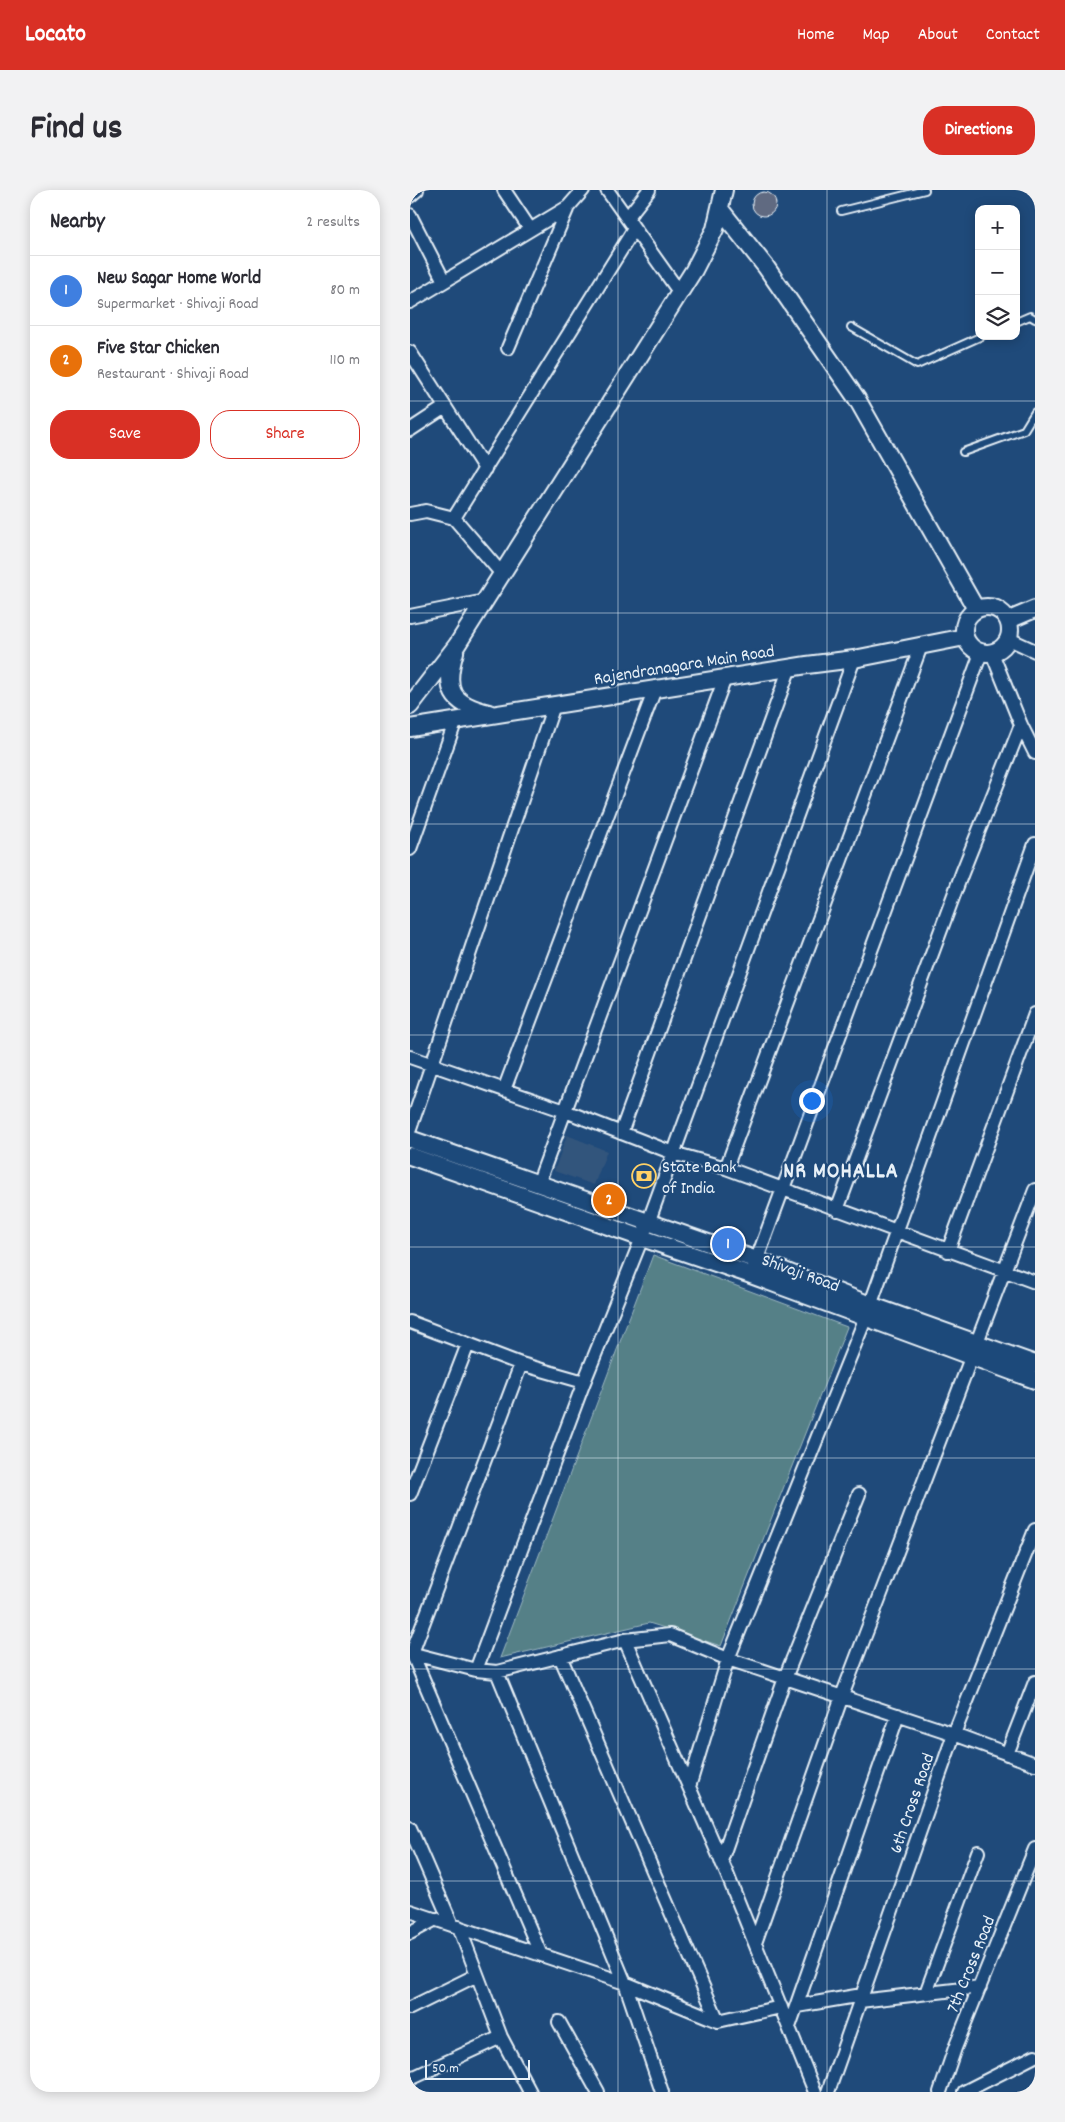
<!DOCTYPE html>
<html lang="en">
<head>
<meta charset="utf-8">
<style>
	:root { --surface:#fff; --page:#f2f2f3; --text:#2b2b33; --muted:#7c7c81; --line:#e1e1e2; --accent:#d93025 }
	body { margin:0; font-family:Dekko,sans-serif; background:var(--page); color:var(--text) }
	.controls { position:absolute; right:15px; top:15px; display:grid; overflow:hidden; border-radius:10px; box-shadow:0 2px 12px #0003 }
	.controls button { width:45px; height:45px; display:grid; place-items:center; padding:0; border:0; border-bottom:1px solid var(--line); background:var(--surface); color:var(--text); font:25px sans-serif }
	.scale { position:absolute; left:15px; bottom:12px; width:105px; box-sizing:border-box; padding-left:5px; border:2px solid #e8f1f8; border-top:0; font-size:14px; line-height:18px; white-space:nowrap; color:#e8f1f8; -webkit-text-stroke:4px #1f4a7a; paint-order:stroke }
	.you { position:absolute; left:401px; top:910px; width:18px; height:18px; margin:-12px; border:4px solid #fff; border-radius:50%; background:#1a73e8; box-shadow:0 0 0 8px #1a73e833 }
	.badge { display:grid; place-items:center; width:32px; height:32px; border-radius:50%; background:var(--accent); color:#fff; font-size:16px; font-weight:700 }
	.pin { position:absolute; translate:-50% -50%; border:2px solid #fff; box-shadow:0 1px 5px #0006 }
	.list { margin:0; padding:0; list-style:none }
	h2 { display:flex; justify-content:space-between; align-items:center; height:65px; margin:0; padding:0 20px; font-size:21px }
	h2 small { font-size:16px; font-weight:400; color:var(--muted) }
	.list li { display:grid; grid-template-columns:32px 1fr auto; gap:15px; align-items:center; box-sizing:border-box; height:70px; padding:0 20px; border-top:1px solid var(--line) }
	.list b { display:block; font-size:19px; white-space:nowrap }
	.list p { margin:0; font-size:16px; white-space:nowrap; color:var(--muted) }
	.list em { font-size:16px; font-style:normal; color:var(--muted) }
	.actions { display:flex; gap:10px; padding:15px 20px }
	.actions a { flex:1; padding:11px 0; border:1px solid var(--accent); border-radius:20px; text-align:center; font-size:18px; color:var(--accent) }
	.actions .main { background:var(--accent); color:#fff }
	.icon { flex:none; width:28px; height:28px; fill:none; stroke:currentColor; stroke-width:2; stroke-linecap:round; stroke-linejoin:round }
	.map { position:relative; flex:none; width:625px; height:1902px; overflow:hidden; border-radius:20px }
	header { display:flex; align-items:center; gap:30px; box-sizing:border-box; height:70px; padding:0 25px; background:var(--accent); color:#fff }
	header strong { font-size:24px }
	nav { display:flex; gap:28px; margin-inline-start:auto; font-size:18px }
	.intro { display:flex; align-items:center; justify-content:space-between; box-sizing:border-box; height:120px; padding:0 30px }
	h1 { margin:0; font-size:35px }
	.button { padding:12px 22px; border-radius:20px; background:var(--accent); color:#fff; font-size:18px; font-weight:700 }
	main { display:flex; gap:30px; padding:0 30px }
	aside { flex:1; background:var(--surface); border-radius:20px; box-shadow:0 2px 12px #0003 }
	.map>svg:first-child { display:block }
	.built { fill:#32547c }
	.green { fill:#558087; stroke:#9eb8c0 }
	.building { fill:#606a81; stroke:#e8f1f8 }
	.lines { fill:none; stroke-linecap:round; stroke-linejoin:round }
	.lane-casing { stroke:#e8f1f8; stroke-width:10 }
	.street-casing { stroke:#e8f1f8; stroke-width:16 }
	.secondary-casing { stroke:#e8f1f8; stroke-width:20 }
	.lane { stroke:#1f4a7a; stroke-width:6 }
	.street { stroke:#1f4a7a; stroke-width:12 }
	.secondary { stroke:#1f4a7a; stroke-width:16 }
	.grid { fill:none; stroke:#e8f1f8; stroke-width:1; stroke-opacity:0.55 }
	.labels { text-anchor:middle; stroke-width:4.5; stroke-linejoin:round; paint-order:stroke }
	.street-label { font-size:18px; fill:#e8f1f8; stroke:#1f4a7a }
	.poi-label { font-size:18px; fill:#e8f1f8; stroke:#1f4a7a; text-anchor:start }
	.district-label { font-size:22px; font-weight:bold; letter-spacing:1px; fill:#e8f1f8; stroke:#1f4a7a }
</style>
</head>
<body>
<header>
<strong>Locato</strong>
<nav><a>Home</a><a>Map</a><a>About</a><a>Contact</a></nav>
</header>
<div class="intro"><h1>Find us</h1><a class="button">Directions</a></div>
<main>
<aside>
<h2>Nearby<small>2 results</small></h2>
<ul class="list">
<li><span class="badge" style="background:#3f7fe0">1</span><div><b>New Sagar Home World</b><p>Supermarket · Shivaji Road</p></div><em>80 m</em></li>
<li><span class="badge" style="background:#e8710a">2</span><div><b>Five Star Chicken</b><p>Restaurant · Shivaji Road</p></div><em>110 m</em></li>
</ul>
<div class="actions"><a class="main">Save</a><a>Share</a></div>
</aside>
<div class="map">
<svg width="625" height="1902" viewBox="0 0 625 1902">
	<rect width="100%" height="100%" fill="#1f4a7a"/>
	<filter id="ink" filterUnits="userSpaceOnUse"><feTurbulence type="fractalNoise" baseFrequency=".02" numOctaves="2"/><feDisplacementMap in="SourceGraphic" scale="10" xChannelSelector="R" yChannelSelector="G"/><feConvolveMatrix kernelMatrix="1 2 1 2 8 2 1 2 1" color-interpolation-filters="sRGB"/></filter>
	<g filter="url(#ink)">
		<path class="built" d="M157 945 197 961 184 995 144 981Z"/>
		<path class="green" d="M243 1065 437 1137 311 1456 239 1433 90 1468Z"/>
		<path class="building" d="M342 14a12 12 0 1 1 24 0a12 12 0 1 1-24 0Z"/>
		<g class="lines">
			<g class="lane-casing">
				<path id="lane" d="M431 21 515 0
					M606 132 620 126 625 129
					M441 137 507 175 572 146
					M553 262 614 240 625 222"/>
			</g>
			<g class="street-casing">
				<path id="street" d="M94 0 120 39
					M197 0 270 103
					M0 6 7 0
					M0 25 34 91
					M217 28 239 0
					M0 112 158 17 173 0
					M98 158 158 17
					M0 162 75 279
					M0 240 35 217
					M0 324 16 321 44 328 92 384
					M44 328 224 39
					M0 426 75 411
					M599 449 625 461
					M582 463 611 535 625 563
					M0 659 46 530
					M0 867 155 921 263 963 316 978 625 1092
					M94 900 245 499
					M0 939 144 515
					M211 943 380 477
					M316 978 511 456
					M128 994 315 488
					M427 1020 552 683 611 535
					M538 1061 625 824
					M344 1077 571 463
					M0 1132 111 1174 174 1192
					M111 1174 2 1463 131 1765
					M0 1304 58 1154
					M215 1450 317 1684 405 1902
					M0 1463 66 1480 87 1482 215 1450 260 1445 318 1469 544 1544 625 1574
					M150 1466 308 1831
					M66 1480 174 1192 238 1033 444 469
					M87 1482 215 1793 252 1902
					M597 1564 625 1492
					M279 1597 318 1469 456 1127 625 654
					M0 1638 42 1735
					M311 1671 375 1488 449 1304
					M0 1721 215 1793 308 1831 371 1817
					M49 1737 91 1847 120 1902
					M0 1743 26 1729
					M345 1753 432 1506 625 1000
					M516 1803 568 1662
					M450 1811 570 1797
					M387 1816 452 1805
					M0 1818 67 1785
					M149 1832 188 1902
					M379 1837 488 1525
					M0 1889 91 1847
					M418 1902 544 1544 625 1340
					M530 1902 545 1858 625 1659
					M554 1902 625 1866"/>
			</g>
			<g class="secondary-casing">
				<path id="secondary" d="M310 19 356 77 447 209 566 419
					M554 440a23 23 0 1 1 46 0a23 23 0 1 1-46 0Z
					M599 430 625 419
					M45 462C34 499 40 514 79 523
					M0 516 47 455 284 80 305 39 314 0
					M0 538 397 475 444 469 555 447
					M0 949 347 1070 460 1115 625 1174
					M0 966 232 1048 341 1085 625 1190"/>
			</g>
			<use href="#lane" class="lane"/>
			<use href="#street" class="street"/>
			<use href="#secondary" class="secondary"/>
		</g>
	</g>
	<path class="grid" d="M208 0V1902M417 0V1902M0 211H625M0 423H625M0 634H625M0 845H625M0 1057H625M0 1268H625M0 1479H625M0 1691H625"/>
	<defs>
		<g id="bank-ring" transform="scale(1.25)"><circle r="9.5" fill="#1f4a7a" stroke="#ffd166" stroke-width="1.5"/><path d="M-6-4H6V4H-6ZM0-2.3a2.3 2.3 0 1 0 0 4.6a2.3 2.3 0 1 0 0-4.6Z" fill="#ffd166"/></g>
	</defs>
	<g fill-rule="evenodd">
		<use href="#bank-ring" x="234" y="986"/>
	</g>
	<g class="labels">
		<g class="street-label">
			<text transform="translate(274 474) rotate(-9)" y="6">Rajendranagara Main Road</text>
			<text transform="translate(391 1082) rotate(20)" y="6">Shivaji Road</text>
			<text transform="translate(501 1613) rotate(-71)" y="6">6th Cross Road</text>
			<text transform="translate(560 1774) rotate(-68)" y="6">7th Cross Road</text>
		</g>
		<g class="poi-label">
			<text x="252" y="982">State Bank<tspan x="252" dy="21">of India</tspan></text>
		</g>
		<g class="district-label">
			<text x="431" y="987">NR MOHALLA</text>
		</g>
	</g>
</svg>
<div class="controls">
<button>+</button>
<button>−</button>
<button><svg class="icon" aria-label="layers" viewBox="0 0 24 24"><path d="M12 4l9 5-9 5-9-5zM3 14l9 5 9-5"/></svg></button>
</div>
<div class="scale">50 m</div>
<div class="you"></div>
<div class="pin badge" style="left:318px;top:1054px;background:#3f7fe0">1</div>
<div class="pin badge" style="left:199px;top:1010px;background:#e8710a">2</div>
</div>
</main>
</body>
</html>
